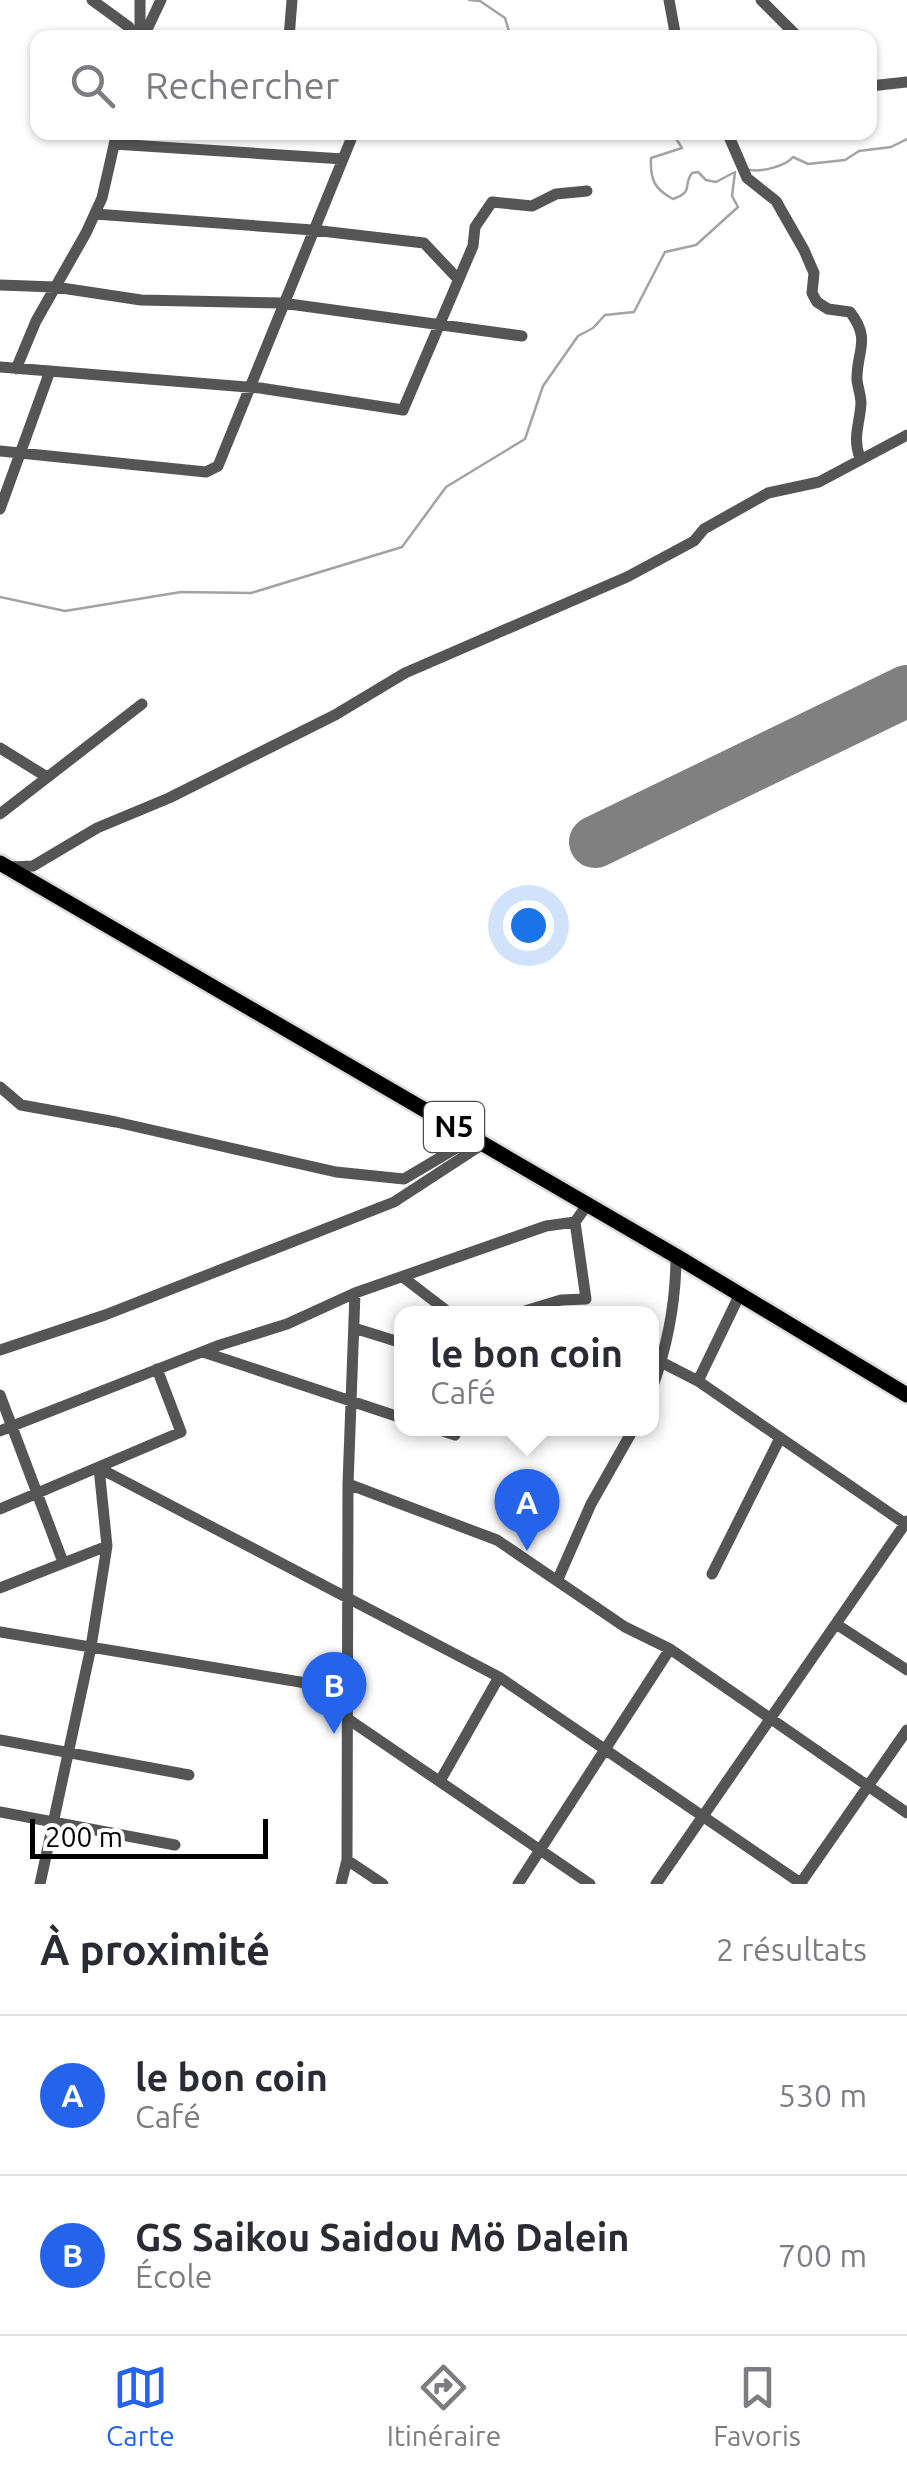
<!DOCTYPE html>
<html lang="fr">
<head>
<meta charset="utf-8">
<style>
	:root { --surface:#fff; --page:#f7f7f7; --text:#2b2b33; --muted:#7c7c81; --line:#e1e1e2; --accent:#2563eb }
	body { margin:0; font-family:Ubuntu,sans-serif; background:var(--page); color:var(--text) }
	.scale { position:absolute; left:30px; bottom:25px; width:238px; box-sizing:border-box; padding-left:10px; border:5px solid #000; border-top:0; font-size:28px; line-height:35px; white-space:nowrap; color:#000; -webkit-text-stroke:8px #fff; paint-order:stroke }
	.you { position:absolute; left:528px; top:925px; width:35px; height:35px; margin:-25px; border:8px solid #fff; border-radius:50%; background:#1a73e8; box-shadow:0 0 0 15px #1a73e833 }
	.badge { display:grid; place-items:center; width:65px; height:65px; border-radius:50%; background:var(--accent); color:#fff; font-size:32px; font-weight:700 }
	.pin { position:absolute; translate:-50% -82px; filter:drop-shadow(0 2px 5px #0008) }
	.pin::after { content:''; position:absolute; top:52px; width:35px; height:30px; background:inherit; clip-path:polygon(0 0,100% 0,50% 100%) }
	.popup { position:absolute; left:394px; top:1306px; width:265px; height:130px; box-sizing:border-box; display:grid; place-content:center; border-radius:20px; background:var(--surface); filter:drop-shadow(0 2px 8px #0005); font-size:32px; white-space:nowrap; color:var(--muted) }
	.popup b { font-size:38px; color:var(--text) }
	.popup::after { content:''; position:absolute; left:50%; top:100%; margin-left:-20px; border:20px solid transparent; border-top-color:var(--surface) }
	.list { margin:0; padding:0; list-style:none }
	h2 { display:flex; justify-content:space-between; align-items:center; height:130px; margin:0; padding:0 40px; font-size:42px }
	h2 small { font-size:32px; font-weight:400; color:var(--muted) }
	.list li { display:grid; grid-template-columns:65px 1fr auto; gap:30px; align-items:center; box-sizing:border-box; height:160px; padding:0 40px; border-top:2px solid var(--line) }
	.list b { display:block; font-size:38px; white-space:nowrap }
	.list p { margin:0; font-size:32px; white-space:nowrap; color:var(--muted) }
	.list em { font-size:32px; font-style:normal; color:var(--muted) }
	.icon { flex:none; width:55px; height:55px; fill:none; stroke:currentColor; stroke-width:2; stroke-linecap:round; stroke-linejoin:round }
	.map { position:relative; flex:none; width:907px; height:1884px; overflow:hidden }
	.search { position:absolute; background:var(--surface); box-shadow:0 2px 8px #0004; left:30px; right:30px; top:30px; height:110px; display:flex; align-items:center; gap:25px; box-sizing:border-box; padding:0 35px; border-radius:20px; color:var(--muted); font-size:38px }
	.sheet { height:450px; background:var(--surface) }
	nav { display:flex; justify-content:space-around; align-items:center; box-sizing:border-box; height:140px; border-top:2px solid var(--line); background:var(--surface); font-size:28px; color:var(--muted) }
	nav a { display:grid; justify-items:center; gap:5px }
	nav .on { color:var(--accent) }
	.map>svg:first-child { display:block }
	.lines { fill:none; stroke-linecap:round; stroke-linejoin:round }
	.stream { stroke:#a3a3a3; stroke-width:2.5 }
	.runway { stroke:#808080; stroke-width:52 }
	.highway-casing { stroke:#dbdbdb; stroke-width:20 }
	.minor { stroke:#555; stroke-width:11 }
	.highway { stroke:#000; stroke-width:15 }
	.labels { text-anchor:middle; stroke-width:9; stroke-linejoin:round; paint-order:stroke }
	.shield { fill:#fff; stroke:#4c4c4c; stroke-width:2.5 }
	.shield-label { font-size:30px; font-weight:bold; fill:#000 }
</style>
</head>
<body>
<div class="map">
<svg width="907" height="1884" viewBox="0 0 907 1884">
	<rect width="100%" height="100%" fill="#fff"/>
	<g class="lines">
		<path class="stream" d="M469 0 480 1 505 18 511 38
			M662 132 677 140 682 148 651 158C650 179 654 189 673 199 695 191 682 186 692 173L698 172 706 180 716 182 733 173
			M750 170C762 172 786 166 793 157L808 164 845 160 859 151 891 147 907 139
			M0 597 65 611 181 592 251 593 402 547 446 487 525 439 543 386 578 336 593 328 605 315 634 312 665 252 696 245 738 207 732 196 735 172"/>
		<path class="runway" d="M595 842 907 691"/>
		<g class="highway-casing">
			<path id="highway" d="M0 863 676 1256 907 1395"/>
		</g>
		<path class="minor" d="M92 0 129 27 136 38
			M140 0V38
			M669 0 676 38
			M761 0 799 38
			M143 38 161 0
			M289 38 292 0
			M870 86 907 82
			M727 132 747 178 776 201 804 250 814 273 812 293 817 302 828 309 850 312C872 340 856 352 857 380 858 388 861 396 861 403 860 424 852 437 860 458
			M114 144 343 159
			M95 214 313 230 424 243 458 279
			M0 285 55 287 141 300 282 303 522 336
			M0 367 260 388 403 410 473 246 475 227 492 202 532 206 556 194 587 191
			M16 369 36 321 86 233 102 198 117 132
			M0 451 206 472 218 466 354 132
			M0 509 50 371
			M0 748 47 777
			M0 814 142 704
			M9 867 33 866 97 828 169 798 335 715 405 673 627 577 694 541 704 529 768 493 819 482 907 435
			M0 1087 21 1105 116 1122 336 1172 404 1179 473 1138
			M404 1278 451 1314
			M740 1294 698 1381 907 1525
			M515 1314 561 1300 586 1299 575 1222
			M354 1328 402 1343
			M0 1350 105 1315 394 1202 483 1144
			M203 1352 402 1418
			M661 1362 698 1381
			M652 1389C667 1347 676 1301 676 1256
			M0 1395 63 1562
			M434 1428 455 1435
			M0 1431 217 1346 287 1324 355 1293 546 1226 575 1222 587 1205
			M99 1468 499 1677 802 1884
			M348 1484 497 1540 625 1627 670 1649 907 1813
			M0 1509 181 1432 157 1369
			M712 1574 780 1438
			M558 1579 591 1504 634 1428
			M0 1588 107 1546
			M836 1624 907 1670
			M0 1632 348 1690
			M348 1719 590 1884
			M0 1740 189 1775
			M440 1781 499 1677
			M0 1812 175 1845
			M347 1860 383 1884
			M40 1884 91 1647 107 1546 99 1468
			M341 1884 347 1860 348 1484 355 1293
			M518 1884 670 1649
			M656 1884 907 1521
			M800 1884 907 1730"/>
		<use href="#highway" class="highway"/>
	</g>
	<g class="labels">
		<rect class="shield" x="424" y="1102" width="60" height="50" rx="8"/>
		<g class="shield-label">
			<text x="454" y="1137">N5</text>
		</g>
	</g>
</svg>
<div class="scale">200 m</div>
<div class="you"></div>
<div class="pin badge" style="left:527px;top:1551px">A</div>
<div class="popup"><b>le bon coin</b>Café</div>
<div class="pin badge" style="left:334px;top:1734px">B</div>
<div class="search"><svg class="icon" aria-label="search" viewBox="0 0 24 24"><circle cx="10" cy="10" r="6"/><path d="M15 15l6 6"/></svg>Rechercher</div>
</div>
<section class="sheet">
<h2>À proximité<small>2 résultats</small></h2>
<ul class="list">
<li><span class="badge">A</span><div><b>le bon coin</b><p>Café</p></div><em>530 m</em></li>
<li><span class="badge">B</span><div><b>GS Saikou Saidou Mö Dalein</b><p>École</p></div><em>700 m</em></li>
</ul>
</section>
<nav>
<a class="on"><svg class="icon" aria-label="map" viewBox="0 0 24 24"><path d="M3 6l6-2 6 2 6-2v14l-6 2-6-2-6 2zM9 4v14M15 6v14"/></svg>Carte</a>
<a><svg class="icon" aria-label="directions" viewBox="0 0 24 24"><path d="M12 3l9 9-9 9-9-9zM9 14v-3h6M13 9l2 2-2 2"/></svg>Itinéraire</a>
<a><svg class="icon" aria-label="saved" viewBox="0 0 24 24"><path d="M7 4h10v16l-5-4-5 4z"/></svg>Favoris</a>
</nav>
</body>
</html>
